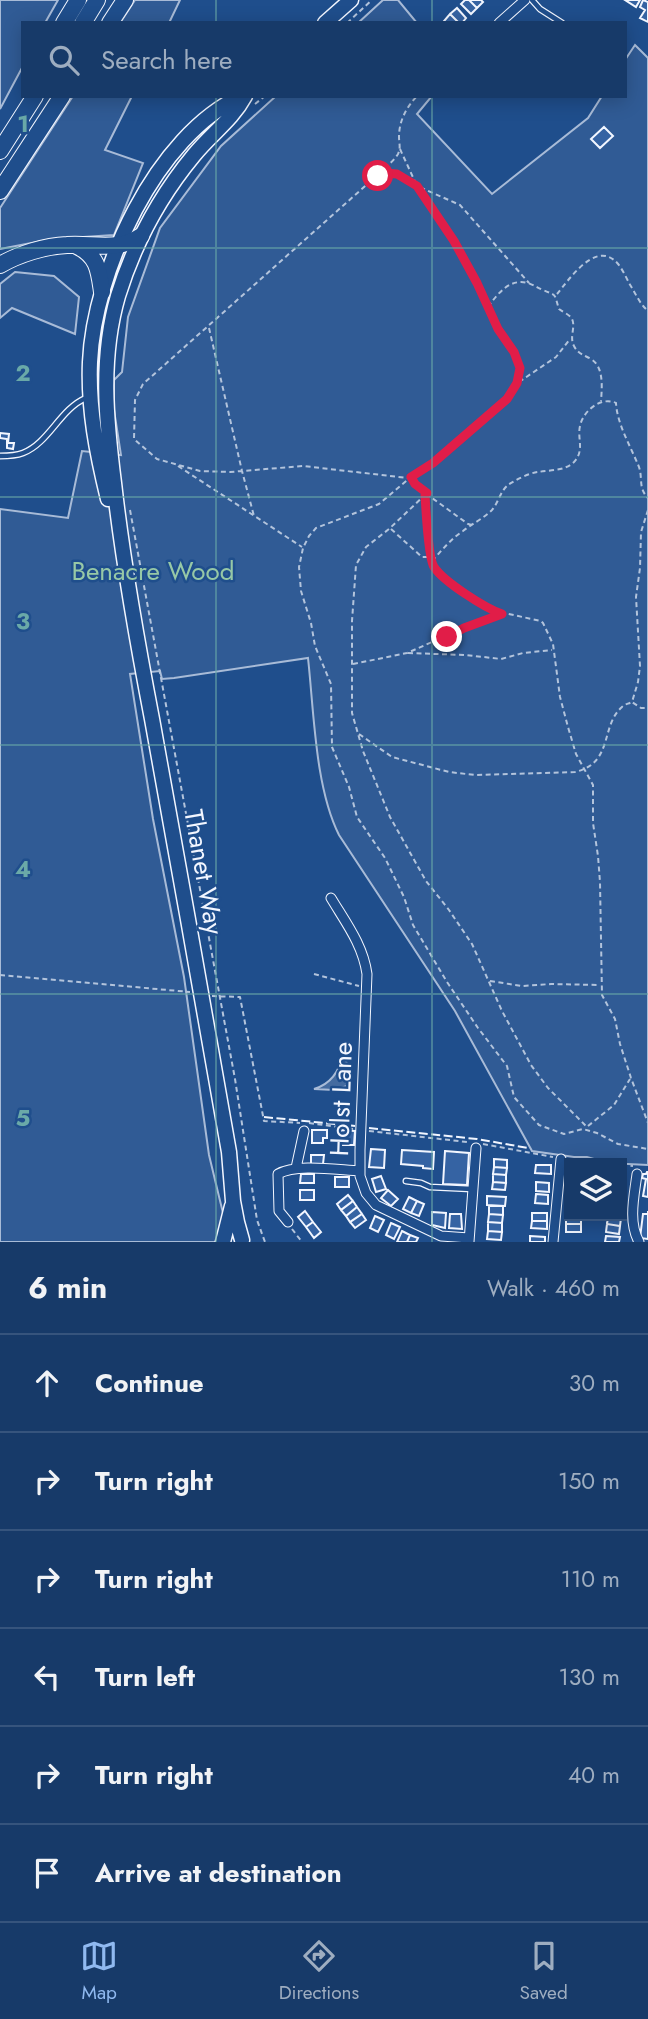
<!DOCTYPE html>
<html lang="en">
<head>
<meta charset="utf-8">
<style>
	:root { --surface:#173a69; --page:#244571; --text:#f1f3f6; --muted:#9eadc0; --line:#36547d; --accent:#90b9f0 }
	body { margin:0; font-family:Jost,sans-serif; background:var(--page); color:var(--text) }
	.controls { position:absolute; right:21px; bottom:21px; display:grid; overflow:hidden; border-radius:0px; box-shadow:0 4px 18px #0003 }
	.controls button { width:63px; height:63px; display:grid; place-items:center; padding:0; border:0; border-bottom:2px solid var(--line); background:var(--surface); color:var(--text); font:35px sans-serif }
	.stop { position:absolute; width:21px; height:21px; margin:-16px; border:5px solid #e11d48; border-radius:50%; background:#fff }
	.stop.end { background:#e11d48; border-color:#fff; box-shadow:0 2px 7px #0008 }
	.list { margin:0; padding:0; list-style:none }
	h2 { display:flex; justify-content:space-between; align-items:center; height:91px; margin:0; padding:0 28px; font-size:30px }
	h2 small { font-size:23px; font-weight:400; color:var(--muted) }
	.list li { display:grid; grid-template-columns:46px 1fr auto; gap:21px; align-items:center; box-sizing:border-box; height:98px; padding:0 28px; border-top:2px solid var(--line) }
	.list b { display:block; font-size:26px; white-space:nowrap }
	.list em { font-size:23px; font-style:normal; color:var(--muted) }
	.icon { flex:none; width:38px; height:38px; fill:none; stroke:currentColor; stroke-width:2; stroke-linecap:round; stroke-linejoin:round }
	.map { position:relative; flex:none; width:648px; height:1242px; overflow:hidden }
	.search { position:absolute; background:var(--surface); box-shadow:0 4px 18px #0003; left:21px; right:21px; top:21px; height:77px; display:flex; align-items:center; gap:18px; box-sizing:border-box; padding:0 24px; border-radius:0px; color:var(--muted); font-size:26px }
	.sheet { height:679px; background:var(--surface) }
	nav { display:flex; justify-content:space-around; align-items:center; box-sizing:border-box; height:98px; border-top:2px solid var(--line); background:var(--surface); font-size:19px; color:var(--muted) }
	nav a { display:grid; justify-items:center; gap:4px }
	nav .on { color:var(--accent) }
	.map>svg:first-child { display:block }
	.green { fill:#305b95; stroke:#a8bbd7; stroke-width:2 }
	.water { fill:#446ba0; stroke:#a8bbd7; stroke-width:2 }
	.building { fill:#3563a3; stroke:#f2f6ff; stroke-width:2 }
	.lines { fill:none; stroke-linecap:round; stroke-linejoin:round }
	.lane-casing { stroke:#f2f6ff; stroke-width:7 }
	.street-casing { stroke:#f2f6ff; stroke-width:11 }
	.primary-casing { stroke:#f2f6ff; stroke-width:17 }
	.highway-casing { stroke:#f2f6ff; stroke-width:18 }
	.path { stroke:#b3c4dc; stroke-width:2; stroke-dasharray:5 3.5; stroke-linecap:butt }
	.lane { stroke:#1f4e8c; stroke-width:4.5 }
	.street { stroke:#1f4e8c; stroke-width:9 }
	.primary { stroke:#1f4e8c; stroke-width:14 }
	.highway { stroke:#1f4e8c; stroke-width:16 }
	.fence { stroke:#f2f6ff; stroke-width:2; stroke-dasharray:9 3.5; stroke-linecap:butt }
	.route { stroke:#e11d48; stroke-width:9 }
	.grid { fill:none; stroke:#6aa9a8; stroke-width:2; stroke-opacity:0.55 }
	.labels { text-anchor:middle; stroke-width:5; stroke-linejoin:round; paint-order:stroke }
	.park-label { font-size:26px; fill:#97c8a6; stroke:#1f4e8c }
	.street-label { font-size:26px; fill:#f2f6ff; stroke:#1f4e8c }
	.grid-label { font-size:23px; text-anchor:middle; font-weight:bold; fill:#6aa9a8; stroke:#1f4e8c; stroke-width:5; stroke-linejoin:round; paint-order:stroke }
</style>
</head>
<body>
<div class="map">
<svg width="648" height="1242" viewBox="0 0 648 1242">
	<rect width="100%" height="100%" fill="#1f4e8c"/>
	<path class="green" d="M0 0H58L45 23H23V66L0 109Z
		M135 0H180L169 23H120Z
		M383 0H398L417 23H358Z
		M635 45 648 58V1165L608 1163 587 1157H574L532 1151 455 1011 339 835C315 787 314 712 308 658L174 678 162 679 160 671 130 674 153 819 184 977 209 1155 223 1213V1242H0V509L68 518 82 451 121 455 114 410V380L122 372 128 317 160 228 221 146 276 96H432L417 114 492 194 588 118 602 96H625V60Z
		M73 96H132L105 150 143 163 114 235 52 239 0 249V208Z
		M15 272 54 276 79 297 75 334 12 308 0 318V284Z"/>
	<path class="water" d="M343 1053 351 1075 347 1086 334 1090 314 1089C331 1084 340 1070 343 1053Z"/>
	<path class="building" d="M465 0H469L477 8 471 14 461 4Z
		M469 0H481L483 2 477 8Z
		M625 0H640L636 7Z
		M643 0 648 2V22L640 18 645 10 640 7Z
		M457 8 466 18 462 23H459L450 14Z
		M450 14 459 23H447L444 21Z
		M604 127 613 136 600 148 591 139Z
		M0 433 9 434 8 443H14L13 449 7 448V439L0 438Z
		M312 1130H327V1138H323V1143H312Z
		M341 1130 355 1131 354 1145H340Z
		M371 1149 385 1150 384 1168 369 1167Z
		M402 1150 434 1152 433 1169 423 1168V1166L401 1164Z
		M445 1151 469 1153 467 1185 443 1184Z
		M311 1155H324L323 1164H311Z
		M494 1159 507 1160V1168L494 1167Z
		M536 1165H551V1174L535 1173Z
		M494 1167 507 1168 506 1175 493 1174Z
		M647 1172H648V1197L643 1196 646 1179 642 1178 643 1174H646Z
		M301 1174H314V1183H300Z
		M493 1174 506 1175V1183L493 1182Z
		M381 1176 386 1189 376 1192 372 1179Z
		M335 1177H349V1187H335Z
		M493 1182 506 1183 505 1190 492 1189Z
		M536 1182 549 1183V1192L536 1191Z
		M300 1190H314V1200H300Z
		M388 1190 398 1199 391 1206 381 1198Z
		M536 1194 548 1195V1204L535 1203Z
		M348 1195 353 1201 341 1210 337 1204Z
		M487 1196 506 1197 505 1206 487 1205Z
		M409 1197 417 1201 411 1213 403 1209Z
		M353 1201 357 1207 346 1216 341 1210Z
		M417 1201 424 1204 419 1216 411 1213Z
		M489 1206H503V1215L489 1214Z
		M357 1207 362 1214 350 1222 346 1216Z
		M305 1211 313 1222 306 1227 298 1217Z
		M648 1211V1239L640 1238 643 1214H648Z
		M432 1212 446 1213 445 1228 432 1225Z
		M532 1213H547V1221H532Z
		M362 1214 366 1220 355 1228 350 1222Z
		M450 1214H461L462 1229 449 1228Z
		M489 1214 503 1215 502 1223 488 1222Z
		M375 1216 384 1220 378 1232 370 1228Z
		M566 1216 581 1217V1224H566Z
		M608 1217 621 1218 620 1226 607 1224Z
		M532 1221H547V1229L531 1228Z
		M313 1222 321 1232 314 1238 306 1227Z
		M488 1222 502 1223V1232L488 1231Z
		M391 1223 400 1227 394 1239 386 1235Z
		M566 1224H581V1232H566Z
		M607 1224 620 1226 619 1234 606 1232Z
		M402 1231 410 1235 407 1242H397Z
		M488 1231 502 1232 501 1240 487 1239Z
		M410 1235 418 1238 416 1242H407Z
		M530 1236 545 1237V1242H530Z
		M606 1236 620 1237 619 1242H605Z"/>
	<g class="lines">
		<g class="lane-casing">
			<path id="lane" d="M532 0 540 9 562 23
				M0 456C8 456 15 456 23 453 49 443 60 409 86 398
				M406 1181 421 1183 430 1187 472 1189"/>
		</g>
		<g class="street-casing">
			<path id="street" d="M499 23 525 0
				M331 898C346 923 363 945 367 974L360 1150V1176L366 1193 376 1205 441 1236 469 1238
				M296 1168 304 1131
				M637 1174C634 1197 628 1222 639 1242
				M288 1222 279 1211 278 1174C296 1163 338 1170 360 1171
				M469 1242 476 1148
				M553 1242 561 1159"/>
		</g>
		<g class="primary-casing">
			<path id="primary" d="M325 23 351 0
				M108 499C97 454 88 409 90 362 94 271 156 135 242 96
				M242 1240 237 1222 233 1201 229 1152C204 1008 178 863 152 719 137 641 123 563 114 483 106 420 100 358 118 296 134 244 160 196 194 155 211 134 232 120 245 96
				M223 1242 232 1206"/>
		</g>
		<g class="highway-casing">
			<path id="highway" d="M64 23 78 0
				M83 23 97 0
				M110 23 125 0
				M0 151 35 96
				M0 191 62 96
				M77 246C98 256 99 271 102 292
				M0 265C19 254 45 246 67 245 93 243 118 252 141 236"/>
		</g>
		<path class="path" d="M347 23 372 0
			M255 104 265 96
			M400 149 417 186 454 241 477 283 489 313 498 329 514 352 520 368 517 383 507 399 433 462 414 476 408 478 303 466 230 472 200 471 157 459 134 439 135 400 143 384 373 179 384 173 397 174 417 186 460 205 529 283
			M379 175C384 168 393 162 398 154 401 148 399 143 399 137 399 121 406 108 417 96
			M557 294C568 281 593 243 614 260 620 264 626 277 629 283 636 294 639 303 648 311
			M488 307C498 293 510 278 528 283 534 285 538 288 543 290 558 296 554 294 559 309 563 312 570 315 572 319 576 327 569 337 574 346 578 354 584 355 591 359 604 367 602 387 601 401
			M209 328 242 471 254 516
			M519 382 556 357 570 339
			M178 466 302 547
			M426 494 389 529 366 547 356 565 352 621V713L363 751 390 817 426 881 449 910 472 944 502 1011 531 1065 548 1088 587 1127
			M425 496 434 567 444 577 490 610 541 621 543 623 553 644 560 697 568 727 576 754 593 785V823L598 856 600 882 602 995 615 1019 620 1044 631 1078 648 1123
			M130 510 235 1079 257 1220 265 1242
			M648 510 641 532 640 568 636 597 640 666 638 682 632 702 641 708H648
			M472 525 468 524 421 490 415 484 411 477 379 504 316 528 309 536 303 548 299 567 301 591 311 623 315 646 331 684 332 747 349 787 357 817 385 858 404 897 413 925 447 982 478 1028 507 1066 514 1097 539 1125 564 1134 583 1129 597 1133 618 1144 648 1149
			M391 529 422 557H430
			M432 561C442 550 451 539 463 531 472 524 482 519 490 512 498 505 500 491 508 485 515 480 529 473 538 472 550 470 565 471 574 462 585 450 577 439 580 426 583 411 601 396 616 403 617 424 631 447 639 467 643 479 638 488 648 498
			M408 653 466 655 501 659 523 653 552 650
			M353 664 407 653 464 628 502 614
			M359 734 392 757 449 772 475 775 575 772C614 763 600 726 622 707 624 704 628 704 632 702
			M314 974 359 986
			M0 975 190 992
			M490 981 522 986 551 984 600 985
			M212 996 240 997 264 1121 300 1123
			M309 1123 353 1129
			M588 1126 614 1105 630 1079
			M369 1131 467 1142
			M483 1144 553 1157
			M569 1159 607 1163
			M622 1165 633 1166
			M292 1229 302 1242"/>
		<use href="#lane" class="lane"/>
		<use href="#street" class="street"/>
		<use href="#primary" class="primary"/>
		<use href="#highway" class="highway"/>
		<path class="fence" d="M264 1117 355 1126
			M369 1128 477 1139 528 1148"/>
	</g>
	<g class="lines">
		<path class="route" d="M378 176 384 173 397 174 417 186 454 241 477 283 498 329 514 352 520 368 517 383 507 399 433 463 411 477 415 484 427 493 425 495C426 509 428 558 434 567 444 582 485 608 502 614L464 628 447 637"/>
	</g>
	<path class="grid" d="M216 0V23M432 0V23M216 96V1242M432 96V1242M0 248H648M0 497H648M0 745H648M0 994H648"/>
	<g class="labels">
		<g class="park-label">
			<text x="153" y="580">Benacre Wood</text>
		</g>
		<g class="street-label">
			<text transform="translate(204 872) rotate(80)" y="9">Thanet Way</text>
			<text transform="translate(341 1099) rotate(-88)" y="9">Holst Lane</text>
		</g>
	</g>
	<g class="grid-label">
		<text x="23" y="132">1</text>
		<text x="23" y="381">2</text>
		<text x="23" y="629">3</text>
		<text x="23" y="877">4</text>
		<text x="23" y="1126">5</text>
	</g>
</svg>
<div class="controls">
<button><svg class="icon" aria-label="layers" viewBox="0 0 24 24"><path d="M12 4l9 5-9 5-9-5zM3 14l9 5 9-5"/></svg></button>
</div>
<div class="stop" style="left:378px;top:176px"></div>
<div class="stop end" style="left:447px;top:637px"></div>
<div class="search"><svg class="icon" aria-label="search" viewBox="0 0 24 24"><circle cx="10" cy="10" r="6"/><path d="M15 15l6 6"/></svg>Search here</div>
</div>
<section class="sheet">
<h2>6 min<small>Walk · 460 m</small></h2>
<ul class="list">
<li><svg class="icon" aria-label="ahead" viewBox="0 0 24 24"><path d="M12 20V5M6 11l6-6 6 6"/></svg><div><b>Continue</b></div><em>30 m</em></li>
<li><svg class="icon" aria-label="right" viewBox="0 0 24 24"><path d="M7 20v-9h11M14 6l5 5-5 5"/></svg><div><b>Turn right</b></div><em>150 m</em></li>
<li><svg class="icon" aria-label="right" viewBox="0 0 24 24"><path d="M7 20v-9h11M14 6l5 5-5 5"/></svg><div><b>Turn right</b></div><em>110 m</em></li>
<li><svg class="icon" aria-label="left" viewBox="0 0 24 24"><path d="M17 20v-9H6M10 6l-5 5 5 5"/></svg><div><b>Turn left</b></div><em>130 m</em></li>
<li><svg class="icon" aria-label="right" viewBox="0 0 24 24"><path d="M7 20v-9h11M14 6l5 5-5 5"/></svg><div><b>Turn right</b></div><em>40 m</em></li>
<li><svg class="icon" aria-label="arrive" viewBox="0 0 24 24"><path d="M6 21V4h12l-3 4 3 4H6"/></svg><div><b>Arrive at destination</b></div></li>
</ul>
</section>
<nav>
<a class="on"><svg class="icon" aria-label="map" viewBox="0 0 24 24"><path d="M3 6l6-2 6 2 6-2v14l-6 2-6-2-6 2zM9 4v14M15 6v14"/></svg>Map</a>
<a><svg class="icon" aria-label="directions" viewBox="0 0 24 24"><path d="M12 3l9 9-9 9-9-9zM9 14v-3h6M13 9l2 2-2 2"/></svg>Directions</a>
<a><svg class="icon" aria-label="saved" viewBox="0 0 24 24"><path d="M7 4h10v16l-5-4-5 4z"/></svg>Saved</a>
</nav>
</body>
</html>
